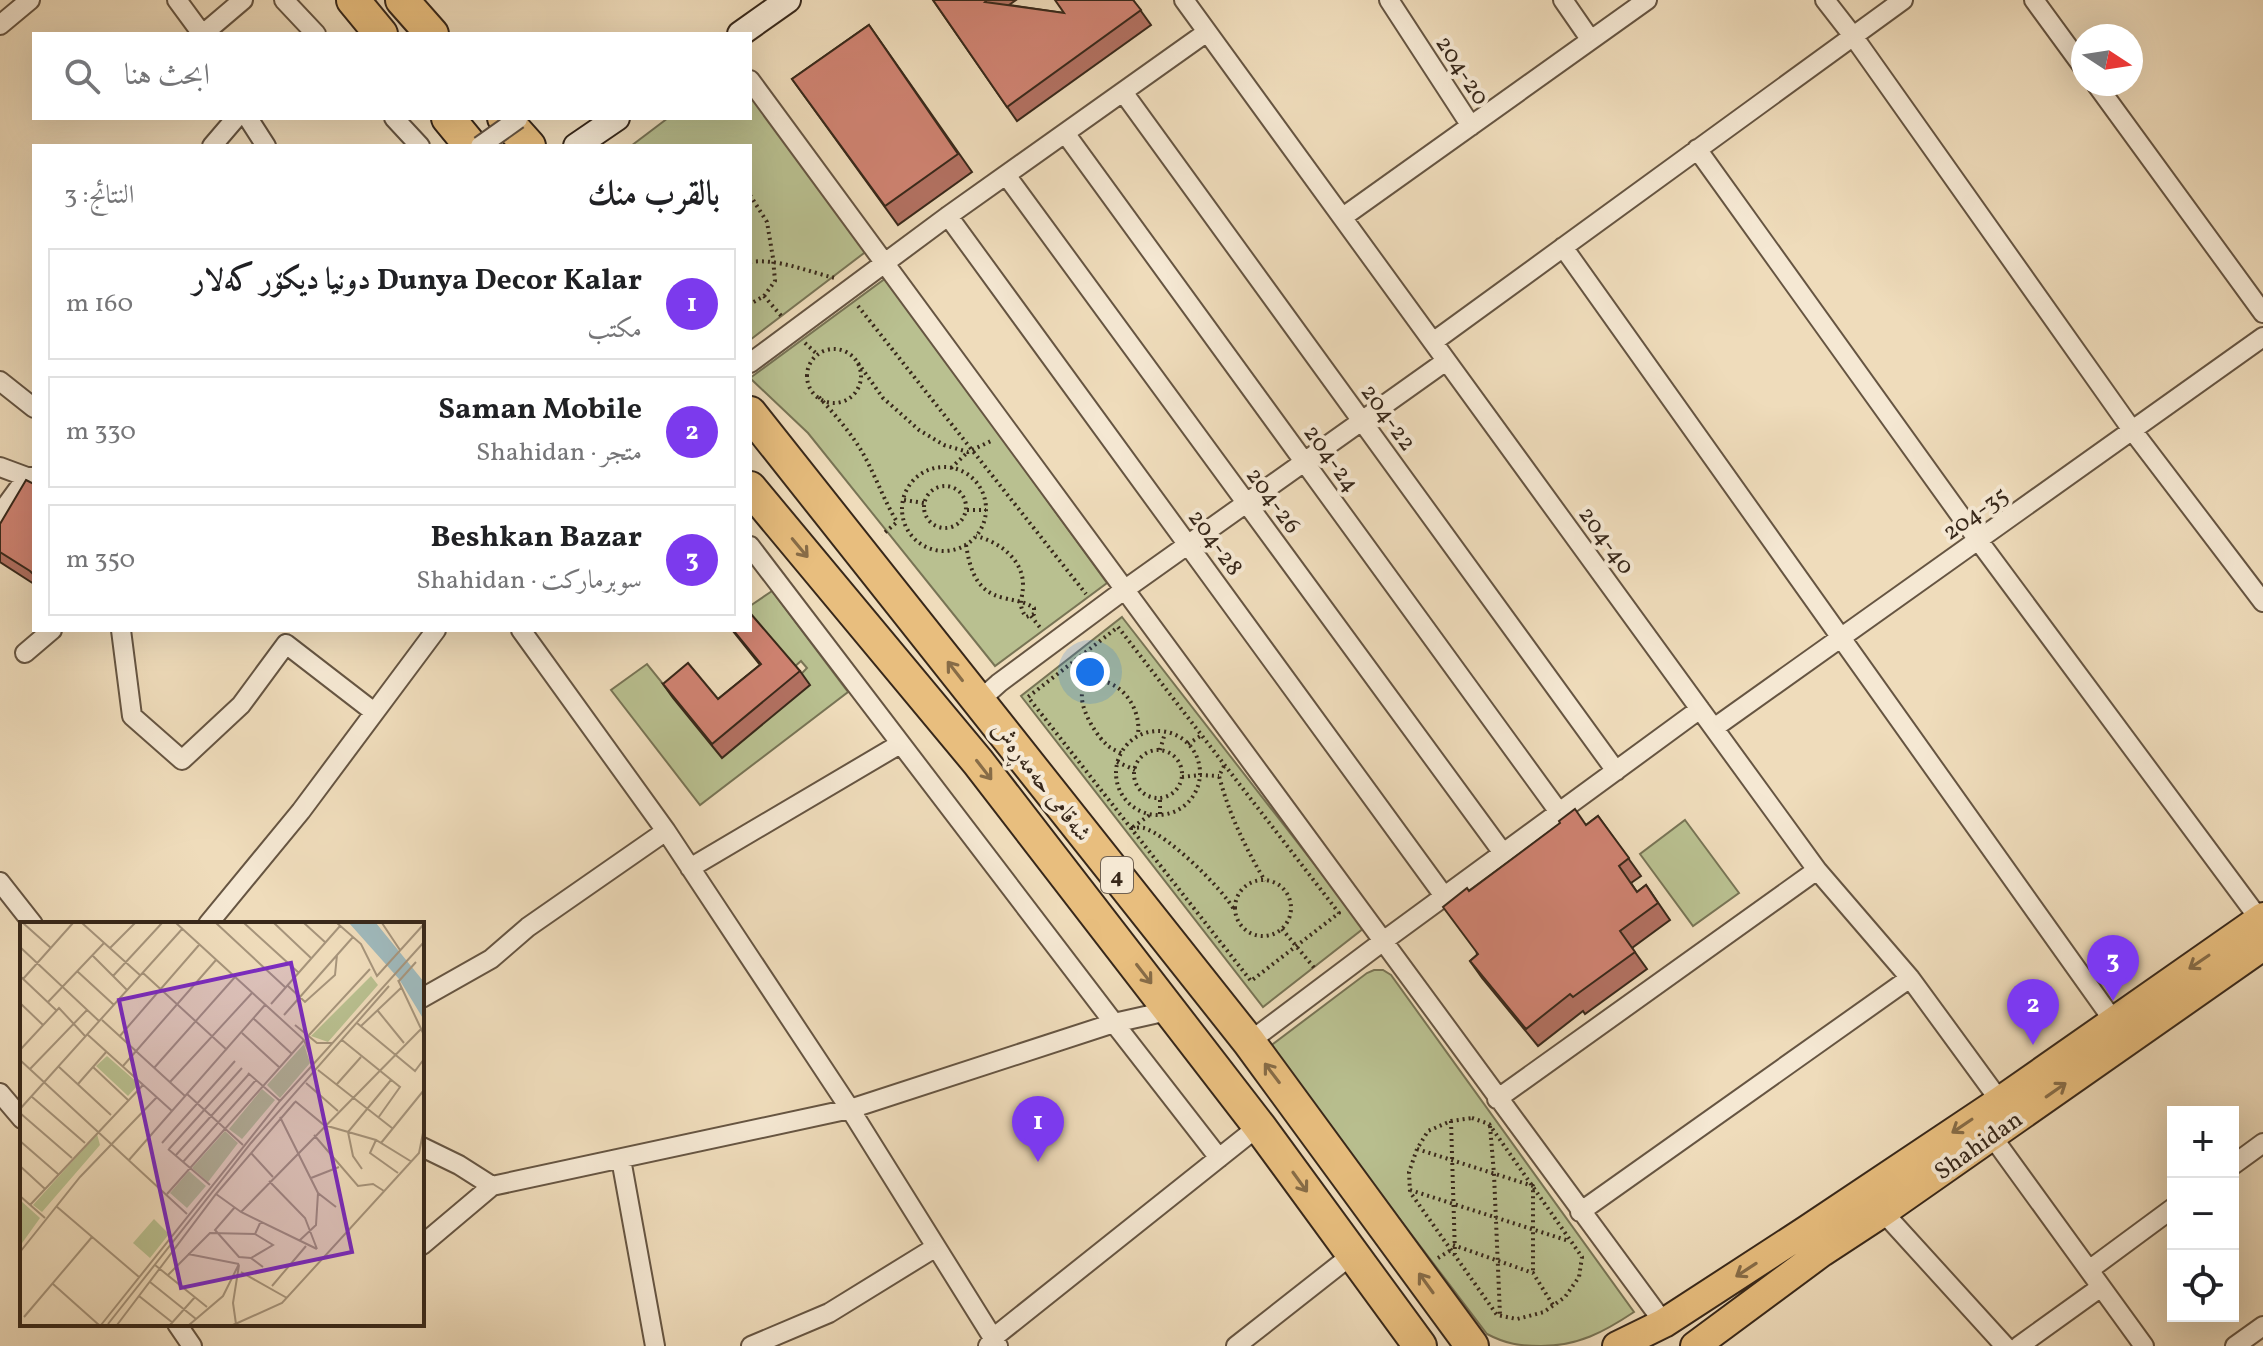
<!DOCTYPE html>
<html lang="ar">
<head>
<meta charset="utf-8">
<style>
	:root { --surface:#fff; --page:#f2f2f2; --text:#202124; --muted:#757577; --line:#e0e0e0; --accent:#7c3aed }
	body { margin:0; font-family:Vollkorn,Amiri,serif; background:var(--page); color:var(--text); direction:rtl }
	.controls { position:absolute; right:24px; bottom:24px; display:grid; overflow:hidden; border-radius:0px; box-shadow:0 8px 32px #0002 }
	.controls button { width:72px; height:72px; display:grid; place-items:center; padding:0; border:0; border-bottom:2px solid var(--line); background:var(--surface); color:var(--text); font:40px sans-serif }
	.compass { position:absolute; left:2071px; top:24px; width:72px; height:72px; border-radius:50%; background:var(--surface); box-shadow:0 8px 32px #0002; rotate:102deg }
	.you { position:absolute; left:1090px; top:672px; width:28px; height:28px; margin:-20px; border:6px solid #fff; border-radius:50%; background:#1a73e8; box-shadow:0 0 0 12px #1a73e833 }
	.badge { display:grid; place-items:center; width:52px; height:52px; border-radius:50%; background:var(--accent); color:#fff; font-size:26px; font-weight:700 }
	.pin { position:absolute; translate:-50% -66px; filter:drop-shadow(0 2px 4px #0008) }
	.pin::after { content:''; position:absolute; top:42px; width:28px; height:24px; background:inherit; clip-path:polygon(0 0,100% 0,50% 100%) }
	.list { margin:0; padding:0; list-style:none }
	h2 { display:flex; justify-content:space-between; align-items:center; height:104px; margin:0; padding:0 32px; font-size:34px }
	h2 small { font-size:26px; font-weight:400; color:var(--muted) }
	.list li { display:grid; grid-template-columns:52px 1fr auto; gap:24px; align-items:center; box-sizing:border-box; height:112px; margin:0 16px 16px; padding:0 16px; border:2px solid var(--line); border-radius:0px }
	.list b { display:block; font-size:30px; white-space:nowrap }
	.list p { margin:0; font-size:26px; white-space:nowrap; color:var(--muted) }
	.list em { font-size:26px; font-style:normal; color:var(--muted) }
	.icon { flex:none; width:44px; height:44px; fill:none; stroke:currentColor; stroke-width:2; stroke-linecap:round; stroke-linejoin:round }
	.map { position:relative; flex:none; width:2263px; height:1346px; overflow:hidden; direction:ltr }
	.search { position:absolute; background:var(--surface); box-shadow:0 8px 32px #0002; left:32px; top:32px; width:720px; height:88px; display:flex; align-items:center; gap:20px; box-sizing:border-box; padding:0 28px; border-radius:0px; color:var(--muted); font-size:30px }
	.panel { position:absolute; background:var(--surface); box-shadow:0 8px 32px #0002; left:32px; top:144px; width:720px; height:488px; border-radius:0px; direction:rtl }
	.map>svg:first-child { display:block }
	.green { fill:#b9c090; stroke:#787455; stroke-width:2 }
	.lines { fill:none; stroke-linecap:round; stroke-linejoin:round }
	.street-casing { stroke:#665542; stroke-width:22 }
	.secondary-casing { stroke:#38281a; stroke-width:28 }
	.primary-casing { stroke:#38281a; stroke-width:32 }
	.highway-casing { stroke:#38281a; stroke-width:36 }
	.path { stroke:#38281a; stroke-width:4; stroke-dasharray:2 4; stroke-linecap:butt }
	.street { stroke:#f5e8d3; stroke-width:18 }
	.secondary { stroke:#f5e8d3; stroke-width:24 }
	.primary { stroke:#e8be7e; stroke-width:28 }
	.highway { stroke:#e8be7e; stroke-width:32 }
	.street-bridge-casing { stroke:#665542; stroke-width:22; stroke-linecap:butt }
	.street-bridge { stroke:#f5e8d3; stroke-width:18 }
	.wall { fill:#b37162; stroke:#38281a; stroke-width:2 }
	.building { fill:#d08372; stroke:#38281a; stroke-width:2 }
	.oneway { stroke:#876c47 }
	.labels { text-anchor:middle; stroke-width:8; stroke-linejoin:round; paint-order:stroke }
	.shield { fill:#f5e8d3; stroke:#716252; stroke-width:2 }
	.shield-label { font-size:22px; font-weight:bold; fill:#38281a }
	.street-label { font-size:24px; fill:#38281a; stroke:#f5e8d3 }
	.inset-road { fill:none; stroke:#a6947b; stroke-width:2 }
	.view { fill:#7b2cbf; fill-opacity:0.15; stroke:#7b2cbf; stroke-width:4 }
	.inset-edge { fill:none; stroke:#38281a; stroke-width:4 }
</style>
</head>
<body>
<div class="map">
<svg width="2263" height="1346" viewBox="0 0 2263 1346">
	<rect width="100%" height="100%" fill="#efdcbb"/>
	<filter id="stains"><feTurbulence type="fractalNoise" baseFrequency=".0025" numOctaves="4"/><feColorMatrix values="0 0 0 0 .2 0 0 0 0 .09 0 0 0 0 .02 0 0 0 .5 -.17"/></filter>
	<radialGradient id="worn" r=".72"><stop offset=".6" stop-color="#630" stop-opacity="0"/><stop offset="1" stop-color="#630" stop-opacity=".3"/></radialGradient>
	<path class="green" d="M750 94 868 250 750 340V146H631L668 118H750Z
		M886 278 1107 583 995 666 808 433 750 378Z
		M772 591 848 692 700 805 611 690 647 664 722 757 807 668 801 661 793 668 750 614V606Z
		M1122 617 1364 928 1263 1007 1021 696Z
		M1685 820 1739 893 1693 926 1640 854Z
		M1374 970H1383L1391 975 1634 1312C1604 1332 1578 1346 1541 1346 1520 1346 1506 1344 1487 1334L1269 1047 1367 973Z"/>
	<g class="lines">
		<g class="street-casing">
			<path id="street" d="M177 0 202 34
				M284 0 316 34
				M1184 0 1817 870 1910 978 2000 1101
				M1389 0 1471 126
				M1563 0 1590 39
				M1825 0 1853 36 2132 430 2263 602
				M2034 0 2083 67
				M0 25 30 0
				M203 34 243 0
				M750 80 1664 1323
				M2096 84 2263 313
				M1123 92 1616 771
				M248 118 266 146
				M394 118 420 146
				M1065 133 1559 812
				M212 146 236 118
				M1697 149 1978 540 2260 920
				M1006 175 1503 853
				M948 216 1444 896
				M1343 217 1647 0
				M1563 247 2113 1020
				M1433 342 1903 0
				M750 363 948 216 1207 32
				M0 381 34 408
				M0 467 27 477H34
				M0 514 27 477
				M750 546 1114 1023 1219 1158
				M121 630 132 716 182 760 241 705 286 644 374 712
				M521 630 666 831 850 1109 998 1346
				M25 653 52 630
				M979 701 999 683 1124 590 1446 361
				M1714 728 2263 337
				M690 868 900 744
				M0 882 33 924
				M208 924 301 811 436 630
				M422 998 491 959 528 927 666 831
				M1249 1042 1382 942 1700 709
				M0 1093 22 1119
				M1497 1099 1817 870
				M1991 1135 2144 1346
				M422 1147 459 1165 492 1186
				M621 1159 655 1346
				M2233 1165 2263 1143
				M1580 1212 1910 978
				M1883 1212 2005 1346
				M422 1245 492 1186 850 1109 1114 1023 1172 1010
				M2089 1270 2173 1208
				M177 1324 192 1346
				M751 1346 829 1313 936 1247
				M988 1346 993 1338 1259 1126
				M1236 1346 1353 1254
				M2019 1346 2101 1287
				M2235 1346 2263 1326"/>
		</g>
		<g class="secondary-casing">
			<path id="secondary" d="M740 34 788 0
				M576 146 617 118"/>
		</g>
		<g class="primary-casing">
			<path id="primary" d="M1617 1346 1664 1323 1807 1230 2000 1101 2263 917
				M1695 1346 1822 1252 1883 1212 2263 946"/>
		</g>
		<g class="highway-casing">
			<path id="highway" d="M353 0 381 34
				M402 0 432 34
				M448 118 471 146
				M504 118 529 146
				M750 413 1249 1042 1472 1346
				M750 488 978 762 1259 1126 1420 1346"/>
		</g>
		<path class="path" d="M750 195 767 222 773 258 775 281 764 296 750 304
			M750 262C777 258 809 272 835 278
			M764 296 783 318
			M858 306 1086 594
			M805 343 818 355
			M807 376a27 27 0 1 1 54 0a27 27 0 1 1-54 0Z
			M858 363 883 398 919 430 944 445 968 452 991 441
			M819 397C836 416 854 436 866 459 877 480 885 502 897 522L882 535
			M902 509a42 42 0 1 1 84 0a42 42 0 1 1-84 0Z
			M951 468 968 452
			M924 507a21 21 0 1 1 42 0a21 21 0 1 1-42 0Z
			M904 500 924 503
			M967 510H986
			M966 545C970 569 976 592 1004 598 1015 601 1024 601 1034 608V614L1026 617C1017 604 1023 599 1023 585 1023 559 999 542 976 536
			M1031 616 1042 630
			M1118 627 1339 913 1251 981 1028 697Z
			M1075 661 1089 682
			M1116 773a42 42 0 1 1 84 0a42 42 0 1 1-84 0Z
			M1188 744 1202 735
			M1160 750 1165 733
			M1134 774a24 24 0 1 1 48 0a24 24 0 1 1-48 0Z
			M1121 753C1115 750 1109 748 1105 743 1094 733 1069 692 1090 682 1094 679 1097 680 1102 681 1125 685 1141 711 1138 734
			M1117 762 1135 770
			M1224 766 1219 776C1229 814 1245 847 1265 881
			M1182 777 1200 775 1219 776
			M1160 814V798
			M1133 827 1151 814
			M1131 828C1135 828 1140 827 1144 828 1169 836 1222 888 1235 911
			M1235 908a28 28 0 1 1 56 0a28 28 0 1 1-56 0Z
			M1282 929 1316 970
			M1472 1118 1489 1124 1582 1257 1579 1277 1565 1297 1544 1312 1517 1319 1497 1315 1410 1192 1409 1172 1417 1149 1428 1131 1451 1121Z
			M1451 1121 1455 1254
			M1490 1126 1494 1174 1500 1315
			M1417 1149 1533 1186V1273
			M1410 1190 1569 1241
			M1453 1245 1533 1273 1553 1305
			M1438 1258 1451 1250"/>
		<use href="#street" class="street"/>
		<use href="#secondary" class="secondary"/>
		<use href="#primary" class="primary"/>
		<use href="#highway" class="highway"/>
		<g class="street-bridge-casing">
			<path id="street-bridge" d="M480 146 518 119"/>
		</g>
		<use href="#street-bridge" class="street-bridge"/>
	</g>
	<path class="wall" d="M933 0H1016L1009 5 1064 13 1133 0 1151 25 1017 121Z
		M869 25 972 172 898 225 792 79Z
		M34 484V584L0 562V524Z
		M732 630 800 671 810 685 722 758 673 698 663 684 718 699 760 665Z
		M1598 816 1641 876 1631 883 1637 892 1646 885 1670 920 1632 948 1647 969 1585 1014 1583 1011 1538 1046 1482 978 1470 961 1477 955 1469 891 1586 825Z"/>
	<path class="building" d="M933 0H987L985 2 1064 13 1055 0H1133L1141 10 1007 107Z
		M869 25 958 154 885 206 792 79Z
		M26 480 34 484V575L30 571 0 552V524Z
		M751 614 800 671 712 744 663 684 688 663 718 699 761 664 733 630H750V615Z
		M1575 809 1586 825 1598 816 1629 858 1619 866 1637 892 1646 885 1658 903 1620 931 1635 952 1573 997 1570 994 1526 1029 1470 961 1478 954 1443 907 1467 888 1469 891 1560 823 1559 821Z"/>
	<defs><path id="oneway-shaft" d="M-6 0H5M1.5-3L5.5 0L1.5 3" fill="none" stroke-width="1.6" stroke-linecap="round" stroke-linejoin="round" transform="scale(2)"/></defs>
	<g class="oneway">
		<use href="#oneway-shaft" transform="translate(800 548) rotate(50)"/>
		<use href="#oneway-shaft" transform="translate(955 671) rotate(-128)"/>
		<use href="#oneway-shaft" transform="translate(984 770) rotate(52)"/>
		<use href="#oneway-shaft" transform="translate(2199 962) rotate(146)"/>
		<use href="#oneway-shaft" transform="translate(1144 974) rotate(52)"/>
		<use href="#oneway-shaft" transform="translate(1272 1073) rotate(-127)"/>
		<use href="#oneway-shaft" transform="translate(2056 1090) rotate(-35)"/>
		<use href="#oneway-shaft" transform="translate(1962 1126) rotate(146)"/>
		<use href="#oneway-shaft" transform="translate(1300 1182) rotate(54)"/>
		<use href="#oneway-shaft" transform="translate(1746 1270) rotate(147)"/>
		<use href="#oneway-shaft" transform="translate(1426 1283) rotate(-126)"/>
	</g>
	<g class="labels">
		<rect class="shield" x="1101" y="857" width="32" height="36" rx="6"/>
		<g class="shield-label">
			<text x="1117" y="883">4</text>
		</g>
		<g class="street-label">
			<text transform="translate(1463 70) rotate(57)" y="8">204-20</text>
			<text transform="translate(1389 417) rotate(54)" y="8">204-22</text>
			<text transform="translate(1332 458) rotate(54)" y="8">204-24</text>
			<text transform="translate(1274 500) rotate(54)" y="8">204-26</text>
			<text transform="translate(1975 513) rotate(-35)" y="8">204-35</text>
			<text transform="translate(1607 540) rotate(54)" y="8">204-40</text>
			<text transform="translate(1216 542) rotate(54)" y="8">204-28</text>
			<text transform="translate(1042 781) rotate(52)" y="8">شەقامی حەمەڕەش</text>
			<text transform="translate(1978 1145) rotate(-35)" y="8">Shahidan</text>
		</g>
	</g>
	<g transform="translate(20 922)">
		<rect width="404" height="404" fill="#efdcbb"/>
		<path d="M351 54 358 63 308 120 291 114ZM284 122 290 141 260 176 247 163ZM87 134 119 162 108 174 76 144ZM242 167 255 178 222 217 209 207ZM205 209 218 221 188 260 172 246ZM77 212 80 223 22 290 13 283ZM169 249 186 264 167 286 150 271ZM0 278 20 296 0 324ZM134 297 149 312 130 336 113 321Z" fill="#b9c090"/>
		<path d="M329 1H356L404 60V98L379 57Z" fill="#9fb9bc"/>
		<path class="inset-road" d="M3 1 31 26M62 1 121 54M156 1 284 118 293 141M196 1 266 66M224 1 279 51M254 1 292 37M284 1 306 21M317 1 341 22 357 54 404 2M362 1 380 28M0 25 79 99M90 26 115 1M72 33 107 68M57 49 94 83M123 51 207 128M0 54 36 88M93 54 142 1M3 57 53 1M378 58 404 113M379 59 396 40M268 64 285 80 315 53 317 33M28 80 84 21M0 81 23 103M251 82 320 4M358 89 384 121M264 93 333 15M233 96 272 132M82 98 165 174M337 101 395 149 404 137M275 103 297 121H312M341 104 382 65M222 111 260 146M68 113 152 189M289 113 350 47M99 115 179 23M322 118 380 165 358 196M0 128 39 86 65 114M0 138 167 292M38 144 91 193M103 144 196 38M73 145 108 178M134 146 215 55M10 147 67 88M298 148 372 206M228 151 260 179M150 160 232 71M286 161 318 189M58 162 87 129M317 162 341 135M167 172 223 223M11 174 65 221M275 179 304 203 356 218 392 240M0 187 163 6M0 191 52 236M260 195 298 271 316 285M294 213 338 264 353 262 364 269M356 218 350 231 378 251M0 219 38 252M142 221 215 139M361 221 404 168M148 227 190 263M149 227 222 146M231 231 253 255M156 233 229 152M109 238 245 83M163 240 236 158M0 244 25 267M342 247 333 234 328 210 371 158M291 256 319 245M249 259 285 296 297 327M147 272 284 118M196 272 221 290 297 327M0 274 25 296M10 283 123 163M36 284 119 355M215 285 195 308 219 335 231 336M221 290 401 107M241 299 235 312 253 323 231 336 243 345M279 319 296 303 298 271M0 330 60 255 137 175M168 332 219 342M135 343 187 385M221 350 267 376M148 353 190 311 235 312M130 360 176 397M33 362 79 403M252 364 286 324M119 374 153 401M4 395 72 315M88 402 231 221 369 64M216 402 213 381 219 343M81 403 260 179 404 20M97 403 196 272 275 180M150 403 175 375M169 403 203 374 219 342M213 403 262 381 399 231 404 206"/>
		<path class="view" d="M271 41 332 330 161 366 99 78Z"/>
		<rect width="404" height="404" class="inset-edge"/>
	</g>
	<rect width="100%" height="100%" filter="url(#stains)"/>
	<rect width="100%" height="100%" fill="url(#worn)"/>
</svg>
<div class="controls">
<button>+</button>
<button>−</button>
<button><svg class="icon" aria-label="locate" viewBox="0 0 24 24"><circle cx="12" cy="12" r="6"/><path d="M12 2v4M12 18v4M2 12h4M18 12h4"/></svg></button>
</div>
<svg class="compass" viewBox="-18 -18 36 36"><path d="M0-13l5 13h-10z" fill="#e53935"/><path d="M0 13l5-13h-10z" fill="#757577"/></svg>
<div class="you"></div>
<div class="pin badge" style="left:1038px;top:1162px">1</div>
<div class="pin badge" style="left:2033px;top:1045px">2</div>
<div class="pin badge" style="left:2113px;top:1001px">3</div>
<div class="search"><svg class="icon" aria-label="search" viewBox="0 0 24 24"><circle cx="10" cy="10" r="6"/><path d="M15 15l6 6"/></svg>ابحث هنا</div>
<section class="panel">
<h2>بالقرب منك<small>النتائج: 3</small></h2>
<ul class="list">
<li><span class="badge">1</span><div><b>Dunya Decor Kalar دونیا دیکۆر کەلار</b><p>مكتب</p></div><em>160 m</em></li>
<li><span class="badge">2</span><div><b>Saman Mobile</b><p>متجر · Shahidan</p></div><em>330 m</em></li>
<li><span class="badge">3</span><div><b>Beshkan Bazar</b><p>سوبرماركت · Shahidan</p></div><em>350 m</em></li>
</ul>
</section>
</div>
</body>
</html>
